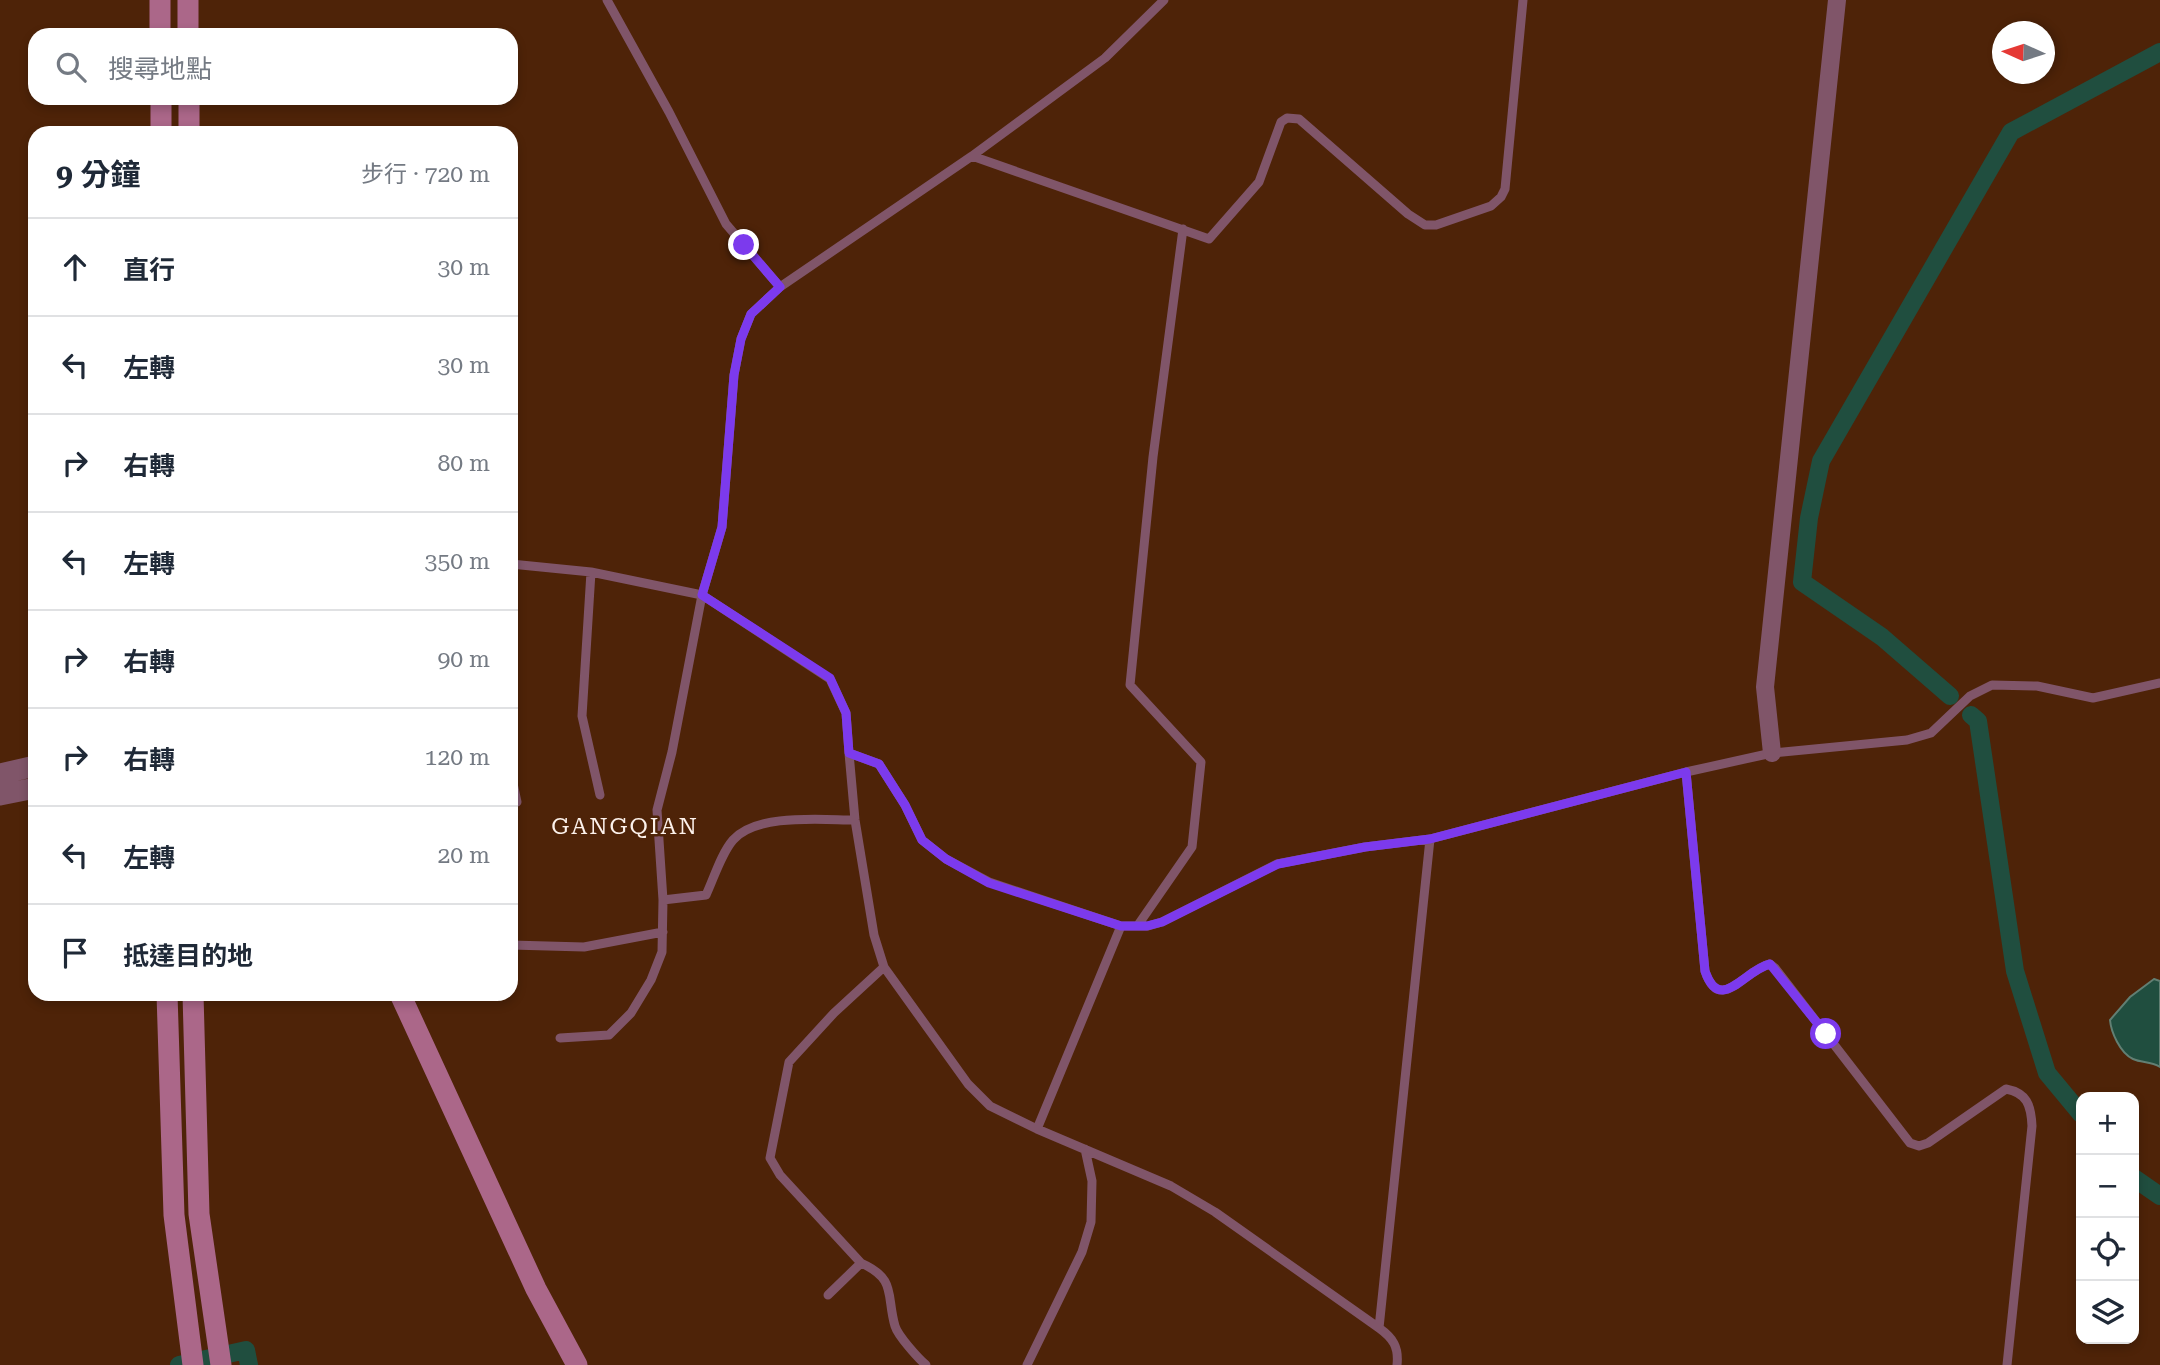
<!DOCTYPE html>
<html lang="zh-TW">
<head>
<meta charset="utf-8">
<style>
	:root { --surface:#fff; --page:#f6f6f7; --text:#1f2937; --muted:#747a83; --line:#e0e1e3 }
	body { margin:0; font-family:"Roboto Serif","Noto Sans TC",serif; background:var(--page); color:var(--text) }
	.controls { position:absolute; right:21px; bottom:21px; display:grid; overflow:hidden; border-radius:14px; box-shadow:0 4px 10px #0003 }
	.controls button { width:63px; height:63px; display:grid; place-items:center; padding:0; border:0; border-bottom:2px solid var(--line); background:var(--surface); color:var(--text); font:35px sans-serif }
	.compass { position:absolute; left:1992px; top:21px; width:63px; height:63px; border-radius:50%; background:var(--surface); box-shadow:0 4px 10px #0003; rotate:273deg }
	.stop { position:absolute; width:21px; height:21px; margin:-16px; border:5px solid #7c3aed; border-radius:50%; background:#fff }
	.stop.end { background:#7c3aed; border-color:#fff; box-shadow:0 2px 7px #0008 }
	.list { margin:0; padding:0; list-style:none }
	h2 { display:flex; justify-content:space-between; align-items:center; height:91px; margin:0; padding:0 28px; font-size:30px }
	h2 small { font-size:23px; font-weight:400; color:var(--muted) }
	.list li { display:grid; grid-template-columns:46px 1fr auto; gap:21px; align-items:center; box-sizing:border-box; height:98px; padding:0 28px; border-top:2px solid var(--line) }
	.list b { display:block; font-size:26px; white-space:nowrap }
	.list em { font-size:23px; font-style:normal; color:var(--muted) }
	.icon { flex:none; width:38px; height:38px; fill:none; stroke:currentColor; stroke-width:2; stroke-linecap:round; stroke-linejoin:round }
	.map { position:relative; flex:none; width:2160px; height:1365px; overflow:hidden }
	.search { position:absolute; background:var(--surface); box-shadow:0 4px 10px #0003; left:28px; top:28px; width:490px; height:77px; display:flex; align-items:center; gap:18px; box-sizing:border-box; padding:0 24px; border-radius:21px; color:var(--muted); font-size:26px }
	.panel { position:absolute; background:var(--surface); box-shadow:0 4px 10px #0003; left:28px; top:126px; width:490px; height:875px; border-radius:21px }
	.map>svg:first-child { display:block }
	.water { fill:#204e3f; stroke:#627f73; stroke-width:2 }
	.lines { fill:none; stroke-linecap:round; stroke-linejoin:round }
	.canal { stroke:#204e3f; stroke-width:18 }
	.service { stroke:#805569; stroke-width:9 }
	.minor { stroke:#805569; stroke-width:18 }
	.tertiary { stroke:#805569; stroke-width:21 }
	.secondary { stroke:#ab6789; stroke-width:21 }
	.route { stroke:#7c3aed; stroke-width:9 }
	.labels { text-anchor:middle; stroke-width:5; stroke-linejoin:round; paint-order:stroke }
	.quarter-label { font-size:23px; letter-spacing:2px; fill:#fcf1eb; stroke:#4e2308 }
</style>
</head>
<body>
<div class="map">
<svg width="2160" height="1365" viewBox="0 0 2160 1365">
	<rect width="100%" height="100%" fill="#4e2308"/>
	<path class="water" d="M2154 979 2160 981V1067C2151 1061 2142 1063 2133 1059 2120 1053 2111 1032 2110 1020L2130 997Z"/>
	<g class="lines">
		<path class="canal" d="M1950 696 1882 637 1802 582 1809 518 1821 461 2011 132 2160 52
			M1971 715 1978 721 2015 971 2047 1073 2081 1114
			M2134 1178 2160 1196
			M179 1365 246 1350 249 1365"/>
		<path class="service" d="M607 0 669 112 726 224 780 287
			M972 156 1209 239 1259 182 1281 122 1287 118 1299 119 1408 214 1425 225H1436L1491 206 1501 197 1505 189 1523 0
			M511 564 591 572 702 595 830 679 846 713 849 753 879 764 905 805 922 840 946 859 989 882 1121 926H1148L1162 922 1277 864 1365 847 1430 839 1686 772 1772 753 1907 740 1931 733 1970 696 1992 685 2037 686 2093 698 2160 683
			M591 572 582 716 600 795
			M849 753 855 820 874 935 884 967 968 1084 990 1106 1037 1129 1171 1186 1215 1212 1379 1328
			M1686 772 1705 971C1720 1015 1744 970 1770 964L1775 968 1910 1143 1919 1146 1928 1143 2006 1089C2027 1093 2031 1105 2032 1126L2007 1365
			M511 774 517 802
			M663 900 706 895C714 878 721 854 733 840 757 813 822 820 855 820
			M1138 925 1192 847 1201 762 1130 685 1153 457 1183 229
			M511 945 584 947 663 932
			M560 1038 609 1035 631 1013 651 980 662 952 663 900 657 810 672 752 702 595 722 527 734 375 741 339 751 314 780 287 972 156 1105 58 1164 0
			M1037 1129 1121 926
			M861 1263C897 1279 886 1295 895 1326 898 1336 918 1358 926 1365
			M828 1295 861 1263 780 1175 770 1158 789 1062 834 1013 884 967
			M1027 1365 1082 1252 1091 1222 1092 1181 1085 1149
			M1397 1365C1399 1347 1393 1338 1379 1328L1430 839"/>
		<path class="minor" d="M1772 753 1765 687 1837 0"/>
		<path class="tertiary" d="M0 774 35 766
			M0 795 35 788"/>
		<path class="secondary" d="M160 0V35
			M188 0V35
			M161 98V133
			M189 98V133
			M167 994 174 1215 193 1365
			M193 994 199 1214 221 1365
			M400 994 536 1289 577 1365"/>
	</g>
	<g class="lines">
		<path class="route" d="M744 245 780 287 751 314 741 339 734 375 722 527 702 595 830 678 846 713 849 753 879 764 905 805 922 840 946 859 989 883 1121 926H1147L1162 922 1278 864 1365 847 1430 839 1686 772 1705 971C1720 1015 1744 970 1770 964L1826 1034"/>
	</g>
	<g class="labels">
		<g class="quarter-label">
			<text x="625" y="834">GANGQIAN</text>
		</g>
	</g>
</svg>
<div class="controls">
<button>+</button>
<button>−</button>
<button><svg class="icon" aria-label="locate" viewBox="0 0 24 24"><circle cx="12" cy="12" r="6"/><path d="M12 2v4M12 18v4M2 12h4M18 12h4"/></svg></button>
<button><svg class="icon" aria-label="layers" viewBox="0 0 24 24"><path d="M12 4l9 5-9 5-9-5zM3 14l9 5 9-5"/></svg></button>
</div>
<svg class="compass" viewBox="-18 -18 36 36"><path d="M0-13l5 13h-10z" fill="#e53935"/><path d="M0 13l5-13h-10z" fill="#747a83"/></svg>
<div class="stop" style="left:1826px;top:1034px"></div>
<div class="stop end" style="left:744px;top:245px"></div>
<div class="search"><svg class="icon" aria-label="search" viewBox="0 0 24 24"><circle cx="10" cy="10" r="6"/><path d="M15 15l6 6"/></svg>搜尋地點</div>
<section class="panel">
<h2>9 分鐘<small>步行 · 720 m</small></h2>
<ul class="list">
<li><svg class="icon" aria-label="ahead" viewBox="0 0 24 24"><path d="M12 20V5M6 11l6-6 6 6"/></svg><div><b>直行</b></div><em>30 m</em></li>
<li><svg class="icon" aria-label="left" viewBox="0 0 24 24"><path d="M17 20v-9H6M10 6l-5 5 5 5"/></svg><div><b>左轉</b></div><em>30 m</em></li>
<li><svg class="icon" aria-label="right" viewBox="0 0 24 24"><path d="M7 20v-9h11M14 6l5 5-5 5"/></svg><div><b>右轉</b></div><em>80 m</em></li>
<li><svg class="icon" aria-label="left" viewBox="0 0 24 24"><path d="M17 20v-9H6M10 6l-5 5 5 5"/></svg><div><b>左轉</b></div><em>350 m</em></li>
<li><svg class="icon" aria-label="right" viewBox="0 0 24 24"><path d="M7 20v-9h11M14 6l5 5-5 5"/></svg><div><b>右轉</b></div><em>90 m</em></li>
<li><svg class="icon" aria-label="right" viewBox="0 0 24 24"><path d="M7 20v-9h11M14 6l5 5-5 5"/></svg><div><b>右轉</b></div><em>120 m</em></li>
<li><svg class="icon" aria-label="left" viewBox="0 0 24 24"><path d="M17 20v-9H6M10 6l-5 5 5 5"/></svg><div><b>左轉</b></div><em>20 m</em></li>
<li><svg class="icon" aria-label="arrive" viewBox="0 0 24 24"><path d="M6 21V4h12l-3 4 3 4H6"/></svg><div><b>抵達目的地</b></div></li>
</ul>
</section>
</div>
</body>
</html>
